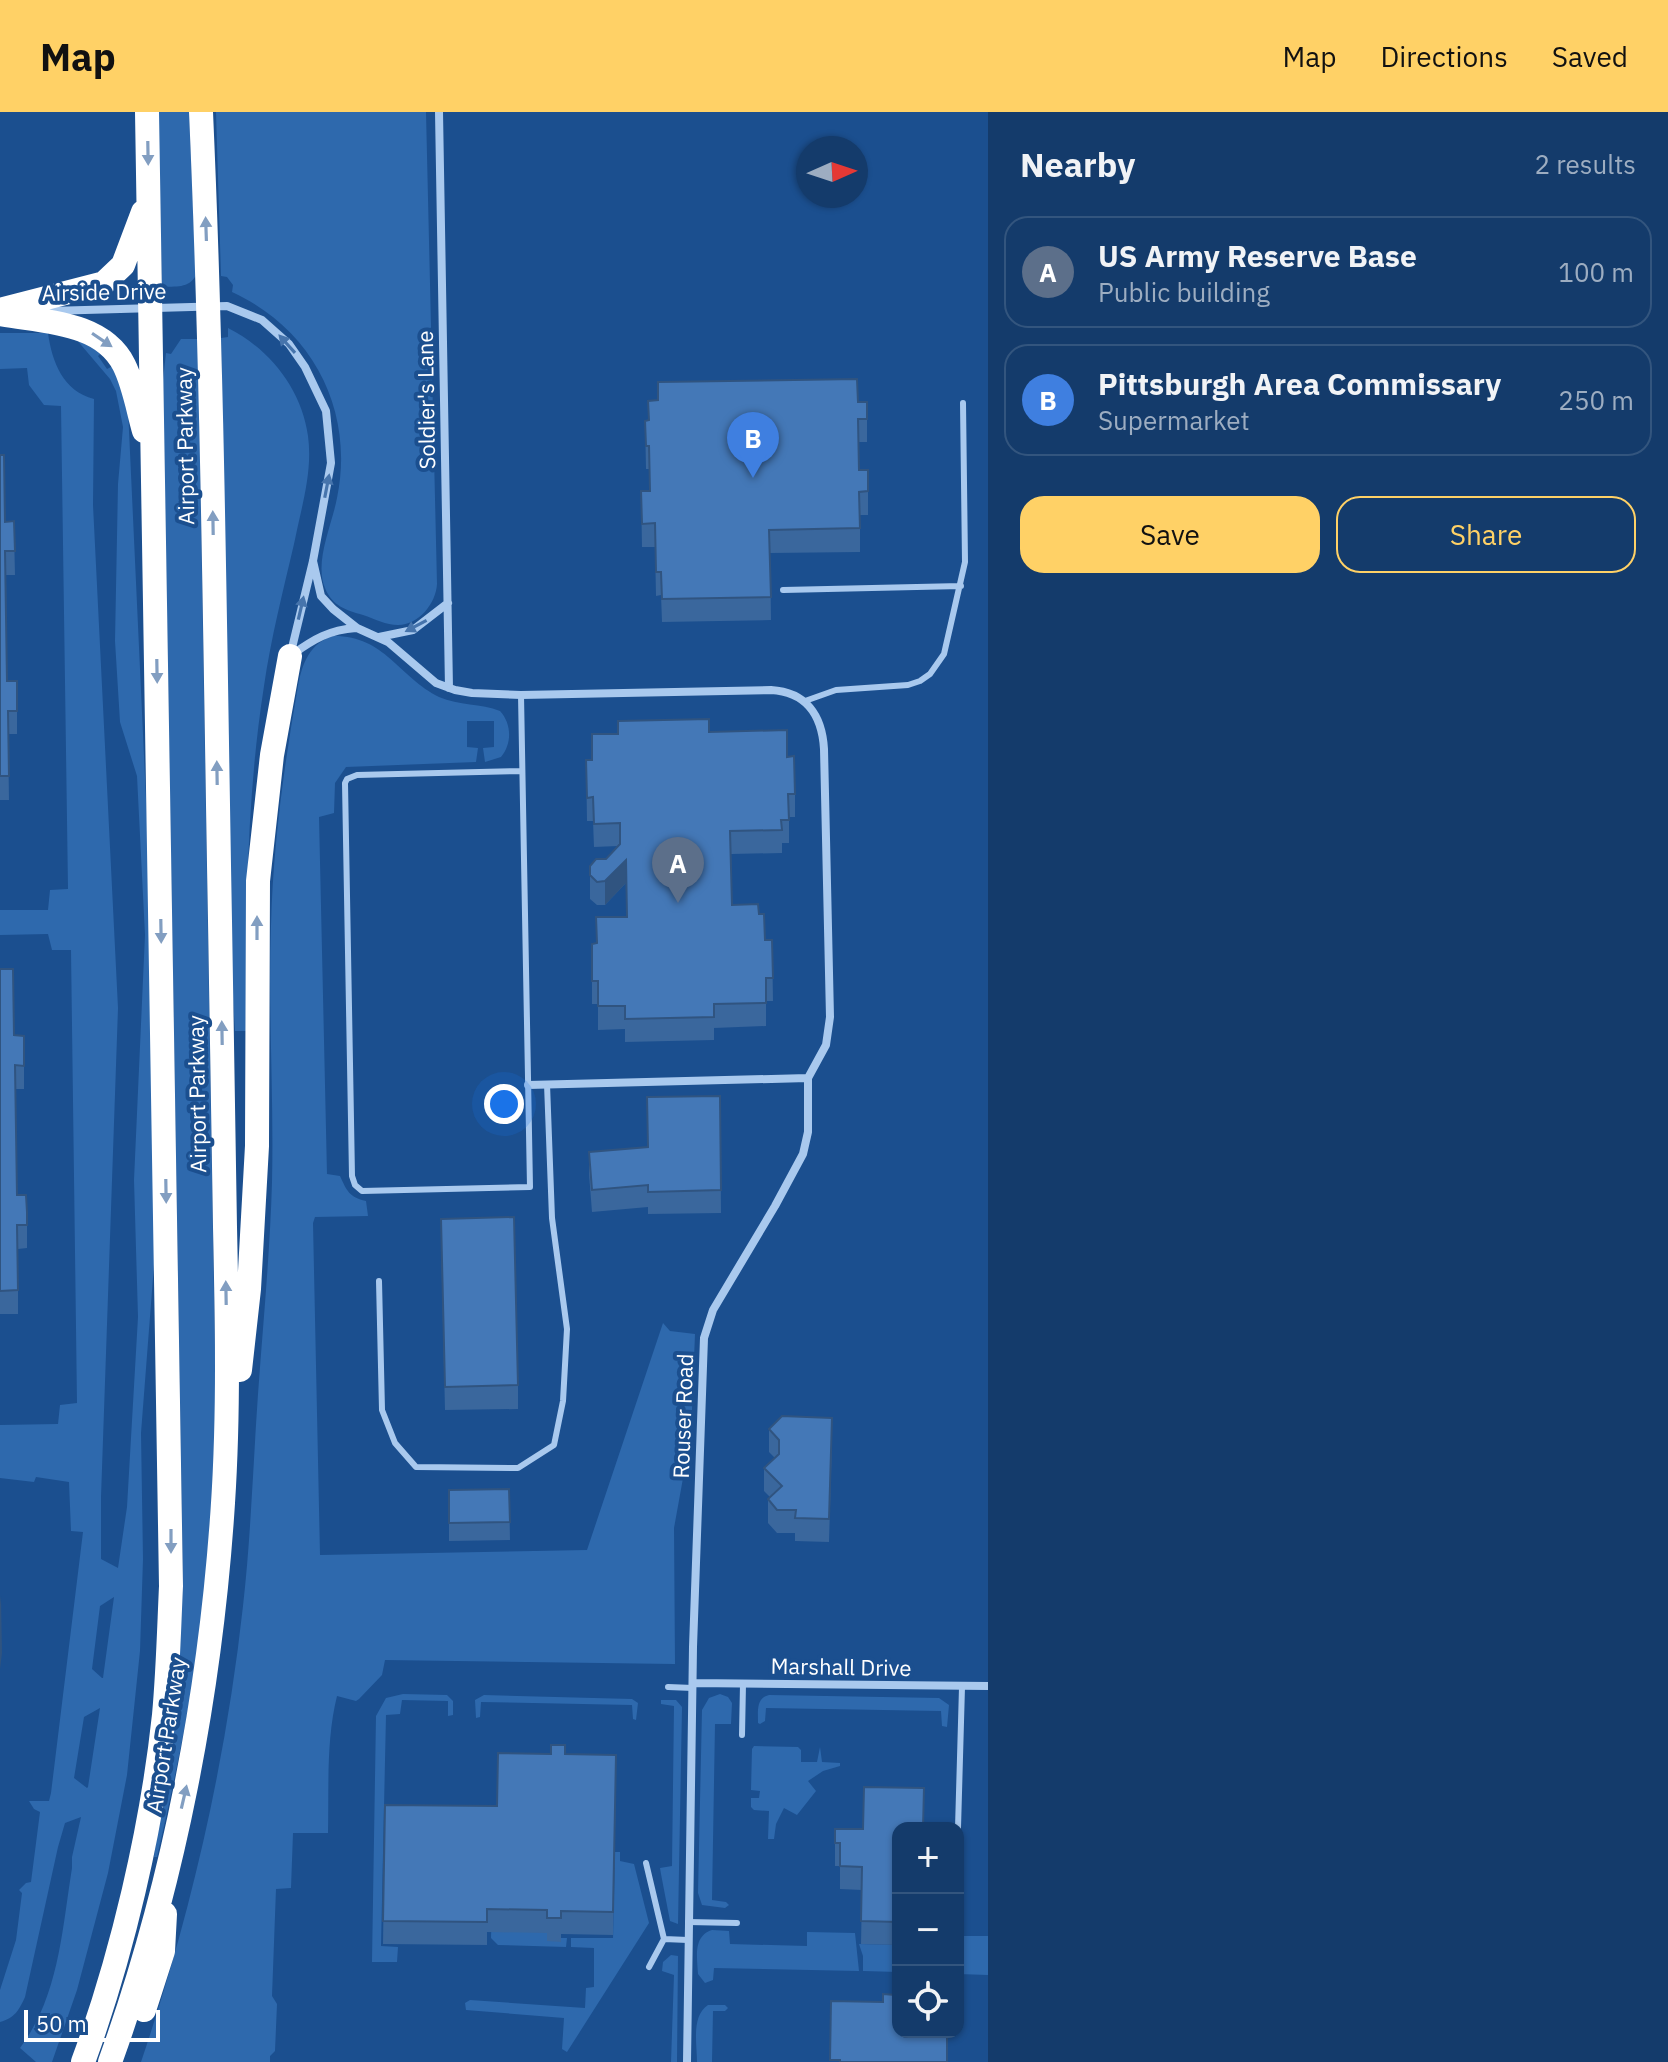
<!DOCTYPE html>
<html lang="en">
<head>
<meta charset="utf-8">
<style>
	:root { --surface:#143b6b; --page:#214673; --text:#f1f3f6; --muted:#9dadc1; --line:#33557e; --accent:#ffd166 }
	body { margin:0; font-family:"IBM Plex Sans",sans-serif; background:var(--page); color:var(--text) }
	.controls { position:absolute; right:24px; bottom:24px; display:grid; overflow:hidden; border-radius:16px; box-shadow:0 2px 6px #0004 }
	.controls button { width:72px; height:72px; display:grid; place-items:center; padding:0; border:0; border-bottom:2px solid var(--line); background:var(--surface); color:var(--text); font:40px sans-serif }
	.compass { position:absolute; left:796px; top:24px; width:72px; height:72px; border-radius:50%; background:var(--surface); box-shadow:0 2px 6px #0004; rotate:87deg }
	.scale { position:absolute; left:24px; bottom:20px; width:136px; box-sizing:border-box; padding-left:8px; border:4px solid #fff; border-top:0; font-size:22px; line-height:28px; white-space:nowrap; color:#fff; -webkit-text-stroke:6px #1b4f8f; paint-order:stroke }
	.you { position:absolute; left:504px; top:992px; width:28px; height:28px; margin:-20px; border:6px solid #fff; border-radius:50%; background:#1a73e8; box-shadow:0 0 0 12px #1a73e833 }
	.badge { display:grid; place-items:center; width:52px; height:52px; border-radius:50%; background:var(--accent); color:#fff; font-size:26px; font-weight:700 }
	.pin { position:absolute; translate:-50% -66px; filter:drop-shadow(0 2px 4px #0008) }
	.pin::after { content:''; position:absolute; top:42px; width:28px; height:24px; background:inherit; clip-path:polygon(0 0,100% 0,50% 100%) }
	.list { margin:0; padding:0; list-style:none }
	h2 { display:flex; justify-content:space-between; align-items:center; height:104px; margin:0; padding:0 32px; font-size:34px }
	h2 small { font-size:26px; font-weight:400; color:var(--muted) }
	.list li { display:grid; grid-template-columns:52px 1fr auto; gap:24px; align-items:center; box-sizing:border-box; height:112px; margin:0 16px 16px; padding:0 16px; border:2px solid var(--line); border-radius:24px }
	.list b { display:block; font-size:30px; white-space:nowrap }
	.list p { margin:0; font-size:26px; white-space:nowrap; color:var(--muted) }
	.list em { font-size:26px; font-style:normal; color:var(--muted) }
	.actions { display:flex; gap:16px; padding:24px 32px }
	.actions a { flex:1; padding:18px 0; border:2px solid var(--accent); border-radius:24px; text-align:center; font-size:28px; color:var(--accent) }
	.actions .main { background:var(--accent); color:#111 }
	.icon { flex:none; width:44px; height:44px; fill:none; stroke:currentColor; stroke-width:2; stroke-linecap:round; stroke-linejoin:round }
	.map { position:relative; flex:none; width:988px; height:1950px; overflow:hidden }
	header { display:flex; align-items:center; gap:48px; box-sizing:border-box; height:112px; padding:0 40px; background:var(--accent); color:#111 }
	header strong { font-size:38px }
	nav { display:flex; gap:44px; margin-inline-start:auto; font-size:28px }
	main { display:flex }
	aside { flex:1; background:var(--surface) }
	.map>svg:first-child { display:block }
	.green { fill:#2e69ad; fill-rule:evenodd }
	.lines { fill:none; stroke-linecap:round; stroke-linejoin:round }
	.lane { stroke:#a9c9ee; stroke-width:6 }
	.street { stroke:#a9c9ee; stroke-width:8 }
	.highway { stroke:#fff; stroke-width:24 }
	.wall { fill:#3a679d }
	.shaded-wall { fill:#305480 }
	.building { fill:#4478b7; stroke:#305480; stroke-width:2 }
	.oneway { fill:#829ec1 }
	.oneway2 { fill:#4674ac }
	.labels { text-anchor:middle; stroke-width:8; stroke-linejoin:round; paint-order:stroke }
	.street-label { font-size:22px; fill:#fff; stroke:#1b4f8f }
</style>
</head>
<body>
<header>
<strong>Map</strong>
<nav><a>Map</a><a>Directions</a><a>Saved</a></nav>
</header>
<main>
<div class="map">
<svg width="988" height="1950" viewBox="0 0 988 1950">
	<rect width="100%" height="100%" fill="#1b4f8f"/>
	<path class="green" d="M158 0H189L196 163C189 177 175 174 162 175Z
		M216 0H426L437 472C436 491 419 513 398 513 386 513 375 507 363 503 346 498 332 494 325 476 314 450 332 413 337 386 355 299 313 217 232 180L233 173 227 165 221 164Z
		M228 216C270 237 302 278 308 324 313 361 301 396 294 432 283 479 271 526 264 574 246 689 246 803 246 919H235L232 871 221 226 228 225Z
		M0 221H48C52 250 63 279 94 287L93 393 118 896 101 1385V1447L118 1456 127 1395 138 1205 134 1068 145 823 137 664 120 610 115 529 118 372 123 315 116 279 110 267 76 227 101 241 98 244 107 257 113 254 128 297 149 752 155 1140 141 1321 143 1447 140 1539 127 1663 108 1761 77 1878 52 1950H36L20 1936C59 1884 62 1818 72 1756V1745L81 1705 65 1711 58 1735 25 1885C19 1898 15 1906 0 1910V1878L16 1828 22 1781 19 1778 26 1771 31 1770 40 1700 34 1697 29 1689H49L51 1681 83 1420 71 1419 69 1370 36 1365 34 1370 0 1366V1313L58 1312 60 1293 77 1291 71 838H52L48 822 0 823V798H48L50 778 68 777 61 294 44 293 29 273 27 256 0 257ZM114 1485 103 1566H102L92 1557 100 1494ZM100 1596 88 1675 87 1676 74 1666 84 1605Z
		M181 227H198L216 1303C212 1380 208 1458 198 1535 188 1606 173 1675 157 1745H154L179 1555 183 1467 163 268 166 241 171 242Z
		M334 524C385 524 399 565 439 585 459 594 481 591 500 599 512 612 512 632 501 645L485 650 483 636 494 635V609H467V635L478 636 476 650 346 655 335 671 334 701 319 705 327 1062 340 1064C347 1079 349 1085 366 1089L368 1104 315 1105 313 1111 320 1443 587 1438 663 1211 670 1219 695 1222 691 1322 674 1416 675 1552 385 1548 382 1563 359 1587 356 1589 337 1584C326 1628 329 1676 328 1721H293L291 1776 276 1777 272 1884 277 1892 275 1939 270 1944V1950H141C191 1802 226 1649 243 1494 251 1424 253 1353 258 1282 263 1212 270 1141 272 1070 274 985 268 899 271 814 273 733 284 654 298 574 302 552 310 530 334 524Z
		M403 1582 447 1583 453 1589V1603L448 1604V1589L402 1588 400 1602 386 1603 381 1834 398 1835 397 1850H372L376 1604 386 1586Z
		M720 1582 728 1585 732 1591 731 1612H715L712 1788 726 1790 729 1793 725 1796 702 1793 698 1781 702 1598 709 1586Z
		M484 1583 632 1587 638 1591 636 1608 633 1607 632 1593 481 1590 480 1605 476 1606 475 1588Z
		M769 1583 939 1586 949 1593 947 1615 942 1614 941 1599 766 1596 765 1609 760 1612 758 1611C758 1599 756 1586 769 1583Z
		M661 1588H676L682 1595 678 1812 670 1809 661 1762 660 1756 672 1754 674 1594 661 1592Z
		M754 1634 798 1635 801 1638V1650H817L820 1635 822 1650 840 1651V1654L823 1659 808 1669 816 1679 797 1703 784 1696 776 1712 774 1727H768L769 1699 754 1698 751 1695V1686H759L760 1679 751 1678 752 1637Z
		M615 1740H620V1749L634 1752 649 1811 567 1940 562 1937 564 1906 466 1898 465 1891 470 1888 585 1896 586 1876 594 1875V1836L571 1835V1826H613Z
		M493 1759 547 1821 561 1829V1826H567L566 1835 498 1833 491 1826Z
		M712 1818 729 1819 730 1832 807 1834V1820L855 1821 859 1859 714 1856 713 1868 705 1871 698 1862C697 1845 693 1824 712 1818Z
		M958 1824H988V1863L958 1862Z
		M859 1832 898 1833V1860L863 1859V1844Z
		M671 1843 678 1844 677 1950H671L674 1863 662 1859 663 1850Z
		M708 1893H725L728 1896 725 1899H713L712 1950H697C697 1932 691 1904 708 1893Z"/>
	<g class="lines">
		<path class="lane" d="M783 478 961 474
			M521 583 530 1075 362 1079 355 1073 352 1064 345 671 347 667 357 663 522 659
			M805 589 836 578 908 573 920 569 930 562 944 542 965 450 963 291
			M379 1169 382 1298 395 1331 416 1355 518 1356 554 1333 563 1289 567 1217 552 1106 547 972
			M668 1575 693 1576
			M742 1623 743 1572
			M958 1716 962 1575
			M646 1751 664 1827 649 1855
			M688 1810 737 1811
			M664 1827 688 1828"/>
		<path class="street" d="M439 0 449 576
			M49 199 227 194 262 208 289 232 305 255 326 299 331 351 313 449 291 540
			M313 449 321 484 333 497 357 516 388 530 436 571 455 578 472 581 521 583 771 578C806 580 822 603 824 637L830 905 826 933 808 966
			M379 525 413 518 448 491
			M293 542C314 527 329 518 356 516
			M528 973 808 966V1020L803 1042 775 1094 713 1198 704 1226 693 1535 687 1950
			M693 1571 988 1574"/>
		<path class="highway" d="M0 198 104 171 123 153 143 100
			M0 202C42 210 102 209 124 253 134 273 138 298 144 319
			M240 1258 249 1177 257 1034 258 769 272 643 290 544
			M144 1898 163 1839 165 1802
			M83 1950C122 1844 152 1716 164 1603 168 1560 169 1517 171 1474L147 0
			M110 1950C174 1773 211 1578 223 1391 229 1299 227 1207 225 1115 223 1013 221 911 220 809 215 539 213 269 201 0"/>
	</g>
	<path class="wall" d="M858 290H867V330H858L859 358H868V403H860V440L770 441 771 508 662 510 661 483 656 484 655 435H642L641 379H649V357H646L645 309Z
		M0 343 5 410 14 420 15 463H6L7 569H17V622H8L9 688H0Z
		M709 620 787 645 795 682V705H789V731H782V741L731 742 732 793 759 802 765 828H772L773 889H766V914L714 916V928L625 930V917L598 918V892H592V855L596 831 627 805 626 771 605 793H597L590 787V754L606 747 618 734 594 735 593 709H587L586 648H592Z
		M0 857 14 923 24 924V977H15L17 1083 27 1100V1136L18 1137V1202H0Z
		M720 984 721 1101 648 1102V1095L592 1100 589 1062V1040L647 1035Z
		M441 1130 518 1273V1297L445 1298Z
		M769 1317 832 1329 829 1430 795 1429V1421H777L768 1411V1387L770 1385 764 1379V1356L775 1346 769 1340Z
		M509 1377 510 1428 449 1429V1378Z
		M565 1642 616 1667 613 1823 561 1822V1830L547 1829V1821L487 1820V1833L383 1832 385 1693 497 1694Z
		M898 1716V1833L861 1832 862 1778 840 1777V1754H835V1717Z"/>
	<path class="shaded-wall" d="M626 748V771L605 793V769Z
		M1 1484 2 1541 0 1557V1492Z"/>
	<path class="building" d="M857 267 858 290H867V307H858L859 358H868V379L859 380 860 416 769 418 771 485 662 487 661 460H656L655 411 642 412 641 379H650L649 334H646L645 309 649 308 648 289 658 288V270Z
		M0 343H4L5 410 14 409 15 439H5L7 569H17V599H8L9 664H0Z
		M709 607V620L787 618V645L794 644 795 682H788L789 708H781L782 718 730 719 732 793 758 792 759 802H764L765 828H772L773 866H766V891L714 892V905L625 907V894H598V869H592V832L597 831 596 805H627L626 748 605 769 597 770 590 763V754L596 747H606L620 732V711L594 712 593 685 587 686 586 648H592V622H618V609Z
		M0 857H13L14 923 24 924V954L15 953 17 1083H26L27 1100V1113H17L18 1178 0 1179Z
		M720 984 721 1078 648 1080V1073L592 1078 589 1040 648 1035 647 985Z
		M514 1105 518 1273 445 1275 441 1107Z
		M782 1304 832 1306 829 1407 795 1406 796 1398H777L768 1387 782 1374 764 1356 779 1342V1328L769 1317Z
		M509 1377 510 1410 449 1411V1378Z
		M551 1633H565V1642L616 1643 613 1800 561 1799V1806H547V1798L487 1797V1810L383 1809 385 1693 497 1694 498 1641 551 1642Z
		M864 1675 924 1676 923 1716H898V1810L861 1809 862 1755 840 1754V1731H835V1717H863Z
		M883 1882 896 1883V1890H898V1920H947V1950H840V1948H830L831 1889 883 1890Z"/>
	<defs><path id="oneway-solid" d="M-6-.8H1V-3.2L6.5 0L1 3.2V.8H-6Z" transform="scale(2)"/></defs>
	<g class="oneway">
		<use href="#oneway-solid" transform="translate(148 41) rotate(89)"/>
		<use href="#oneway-solid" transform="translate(206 117) rotate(-92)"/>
		<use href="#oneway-solid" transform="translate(102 228) rotate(34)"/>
		<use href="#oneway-solid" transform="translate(213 411) rotate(-91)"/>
		<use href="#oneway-solid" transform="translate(157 559) rotate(89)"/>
		<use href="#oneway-solid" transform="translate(217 661) rotate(-91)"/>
		<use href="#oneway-solid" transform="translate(257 816) rotate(-90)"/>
		<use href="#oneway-solid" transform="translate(161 819) rotate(89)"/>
		<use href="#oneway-solid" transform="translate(222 921) rotate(-91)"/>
		<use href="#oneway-solid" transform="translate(166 1079) rotate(89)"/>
		<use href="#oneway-solid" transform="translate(226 1181) rotate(-91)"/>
		<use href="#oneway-solid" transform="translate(171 1429) rotate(90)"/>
		<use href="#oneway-solid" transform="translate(184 1685) rotate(-77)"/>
	</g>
	<g class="oneway2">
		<use href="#oneway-solid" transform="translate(287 232) rotate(-132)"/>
		<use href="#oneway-solid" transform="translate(327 374) rotate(-79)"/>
		<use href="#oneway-solid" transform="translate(301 496) rotate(-77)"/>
		<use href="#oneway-solid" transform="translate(416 514) rotate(152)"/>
	</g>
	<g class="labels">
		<g class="street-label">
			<text transform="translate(104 180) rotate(-1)" y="8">Airside Drive</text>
			<text transform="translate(426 288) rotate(-91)" y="8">Soldier's Lane</text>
			<text transform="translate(185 334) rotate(-91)" y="8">Airport Parkway</text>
			<text transform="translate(197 982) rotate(-91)" y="8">Airport Parkway</text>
			<text transform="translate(683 1304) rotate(-88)" y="8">Rouser Road</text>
			<text transform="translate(841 1555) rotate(1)" y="8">Marshall Drive</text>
			<text transform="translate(166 1623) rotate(-81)" y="8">Airport Parkway</text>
		</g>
	</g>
</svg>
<div class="controls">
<button>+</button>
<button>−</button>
<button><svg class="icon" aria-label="locate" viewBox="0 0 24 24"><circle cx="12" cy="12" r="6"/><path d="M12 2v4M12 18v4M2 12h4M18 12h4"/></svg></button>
</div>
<svg class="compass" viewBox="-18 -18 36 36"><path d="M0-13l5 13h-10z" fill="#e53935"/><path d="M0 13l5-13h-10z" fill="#9dadc1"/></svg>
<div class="scale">50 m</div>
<div class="you"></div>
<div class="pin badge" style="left:678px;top:791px;background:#5c6f8a">A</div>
<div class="pin badge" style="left:753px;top:366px;background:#3f7fe0">B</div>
</div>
<aside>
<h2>Nearby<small>2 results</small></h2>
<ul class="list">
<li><span class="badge" style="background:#5c6f8a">A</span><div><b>US Army Reserve Base</b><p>Public building</p></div><em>100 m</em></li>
<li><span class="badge" style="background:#3f7fe0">B</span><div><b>Pittsburgh Area Commissary</b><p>Supermarket</p></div><em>250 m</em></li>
</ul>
<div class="actions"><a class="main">Save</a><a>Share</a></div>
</aside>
</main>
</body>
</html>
